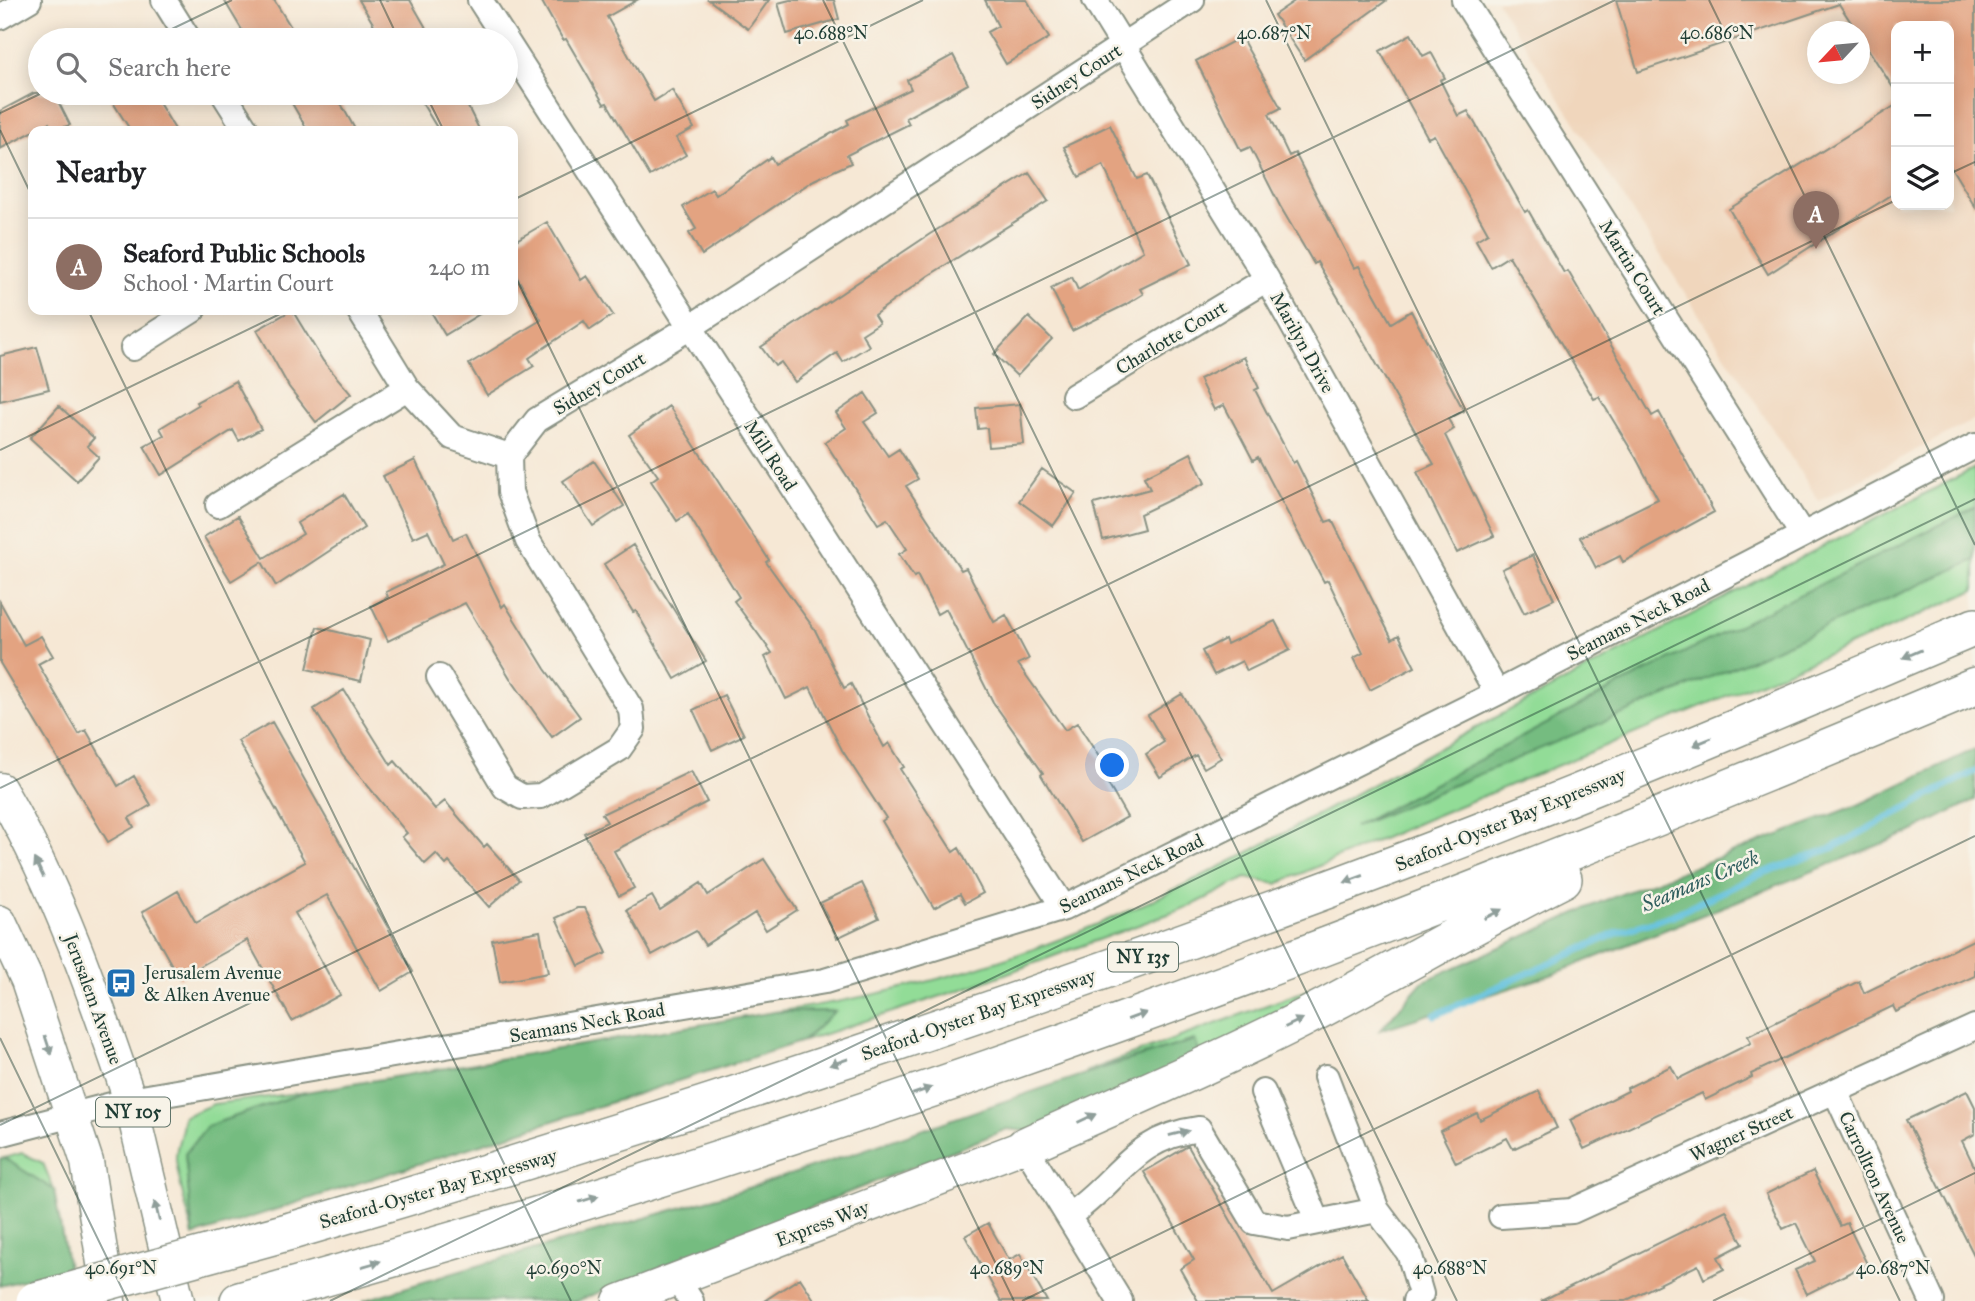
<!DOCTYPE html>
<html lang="en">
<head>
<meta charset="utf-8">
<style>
	:root { --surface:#fff; --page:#f6f6f6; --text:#202124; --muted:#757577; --line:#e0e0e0; --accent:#ea580c }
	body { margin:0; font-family:"IM FELL Great Primer",serif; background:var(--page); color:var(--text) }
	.controls { position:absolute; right:21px; top:21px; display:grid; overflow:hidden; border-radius:14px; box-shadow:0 4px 18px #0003 }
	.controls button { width:63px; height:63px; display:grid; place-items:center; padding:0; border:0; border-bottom:2px solid var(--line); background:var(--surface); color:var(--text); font:35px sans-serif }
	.compass { position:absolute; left:1807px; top:21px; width:63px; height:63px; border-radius:50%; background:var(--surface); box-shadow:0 4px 18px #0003; rotate:244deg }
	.you { position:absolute; left:1113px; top:766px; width:24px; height:24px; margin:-18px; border:5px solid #fff; border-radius:50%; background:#1a73e8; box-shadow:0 0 0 10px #1a73e833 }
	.badge { display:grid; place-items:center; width:46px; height:46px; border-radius:50%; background:var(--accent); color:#fff; font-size:23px; font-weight:700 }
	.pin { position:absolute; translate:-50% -58px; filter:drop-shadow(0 2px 4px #0008) }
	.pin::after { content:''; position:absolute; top:37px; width:24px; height:21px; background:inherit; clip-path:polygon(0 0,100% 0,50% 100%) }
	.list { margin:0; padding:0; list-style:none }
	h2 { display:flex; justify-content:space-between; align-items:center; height:91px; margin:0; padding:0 28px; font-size:30px }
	h2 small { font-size:23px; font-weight:400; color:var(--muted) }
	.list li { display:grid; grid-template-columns:46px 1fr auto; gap:21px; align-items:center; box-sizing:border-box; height:98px; padding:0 28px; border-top:2px solid var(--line) }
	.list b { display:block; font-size:26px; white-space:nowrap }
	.list p { margin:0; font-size:23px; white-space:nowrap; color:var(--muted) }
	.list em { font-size:23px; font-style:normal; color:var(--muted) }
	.icon { flex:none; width:38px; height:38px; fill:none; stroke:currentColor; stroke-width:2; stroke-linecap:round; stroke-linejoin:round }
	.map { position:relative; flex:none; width:1975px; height:1301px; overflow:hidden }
	.search { position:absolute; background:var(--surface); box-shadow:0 4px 18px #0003; left:28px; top:28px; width:490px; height:77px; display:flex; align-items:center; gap:18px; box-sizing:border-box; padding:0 24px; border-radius:38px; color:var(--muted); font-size:26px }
	.panel { position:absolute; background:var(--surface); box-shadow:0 4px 18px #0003; left:28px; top:126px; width:490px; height:189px; border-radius:14px }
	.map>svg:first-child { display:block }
	.built { fill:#f0d6bc; fill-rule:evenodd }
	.green { fill:#92dc97; stroke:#588c66; stroke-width:2 }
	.forest { fill:#75bc80; stroke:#4a7c5a; stroke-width:2 }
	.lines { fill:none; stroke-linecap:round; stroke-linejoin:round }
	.stream { stroke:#5ec0dd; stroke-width:7 }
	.building { fill:#e3a381 }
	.minor-casing { stroke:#8a9284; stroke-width:28 }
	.major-casing { stroke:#8a9284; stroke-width:35 }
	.highway-casing { stroke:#8a9284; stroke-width:40 }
	.minor { stroke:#fff; stroke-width:24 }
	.major { stroke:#fff; stroke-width:32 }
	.highway { stroke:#fff; stroke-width:37 }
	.highway-bridge-casing { stroke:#8a9284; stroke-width:40; stroke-linecap:butt }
	.highway-bridge { stroke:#fff; stroke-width:37 }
	.oneway { fill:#8f9e9a }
	.ticks { fill:none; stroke:#1f3d34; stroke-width:2; stroke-opacity:0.45 }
	.labels { text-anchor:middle; stroke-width:5; stroke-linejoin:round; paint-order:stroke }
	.shield { fill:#f7f3e8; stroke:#60746a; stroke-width:2 }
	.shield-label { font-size:18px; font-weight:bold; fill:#1f3d34 }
	.street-label { font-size:19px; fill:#1f3d34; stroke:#f7f3e8 }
	.poi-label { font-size:19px; fill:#1f3d34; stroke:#f7f3e8; text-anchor:start }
	.water-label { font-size:21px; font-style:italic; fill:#2f5e5e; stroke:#f7f3e8 }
	.ticks-label { font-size:18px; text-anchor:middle; fill:#1f3d34; stroke:#f7f3e8; stroke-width:5; stroke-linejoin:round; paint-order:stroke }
</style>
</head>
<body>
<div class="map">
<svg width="1975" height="1301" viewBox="0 0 1975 1301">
	<rect width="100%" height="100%" fill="#f7f3e8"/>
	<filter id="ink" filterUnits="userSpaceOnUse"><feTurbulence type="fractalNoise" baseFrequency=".0143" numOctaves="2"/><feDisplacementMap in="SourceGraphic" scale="14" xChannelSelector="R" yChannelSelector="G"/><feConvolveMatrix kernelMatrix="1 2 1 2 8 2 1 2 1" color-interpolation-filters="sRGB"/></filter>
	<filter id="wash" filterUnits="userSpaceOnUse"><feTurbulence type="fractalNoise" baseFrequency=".00686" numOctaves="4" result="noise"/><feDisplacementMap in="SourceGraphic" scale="28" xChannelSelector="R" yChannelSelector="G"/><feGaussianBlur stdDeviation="1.57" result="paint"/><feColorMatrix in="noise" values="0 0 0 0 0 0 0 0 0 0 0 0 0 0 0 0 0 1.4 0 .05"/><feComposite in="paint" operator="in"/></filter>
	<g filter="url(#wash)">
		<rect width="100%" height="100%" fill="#f6e8d5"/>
		<path class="built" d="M1496 0H1975V419L1819 501ZM1896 26H1949V205H1896ZM1818 32H1860V74H1818Z"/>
		<path class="green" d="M1975 468V590L1884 631 1430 818 1277 884 1246 878 1193 905 975 985 804 1041 834 1011 774 1012C875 998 968 975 1063 938 1198 887 1334 804 1461 736 1632 645 1803 556 1975 468Z
			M1340 978 1201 1059 1195 1040 1085 1072Z
			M306 1092 207 1126 185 1154 193 1236C188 1211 179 1185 176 1160 175 1144 184 1133 183 1117L213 1104Z
			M22 1153 43 1163 54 1190 4 1158Z"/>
		<path class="forest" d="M1975 507V560L1744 663 1354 827 1617 686Z
			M1975 749V800L1909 833 1551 975 1380 1030 1422 982 1603 901 1858 805Z
			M835 1011 803 1041 193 1236 185 1154 207 1126 306 1092 774 1012Z
			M1195 1040 1201 1059 1033 1132 1007 1129 577 1301H363C495 1258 631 1224 764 1183 908 1137 1049 1082 1195 1040Z
			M4 1158 54 1190 68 1268 0 1286V1159Z"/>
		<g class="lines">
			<path class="stream" d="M1435 1015 1617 933 1673 915 1758 875 1832 848 1975 771"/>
		</g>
		<g id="blocks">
			<path class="building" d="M224 0H274L299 40H248Z
				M359 0H410L433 40H383Z
				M541 0H637L607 17 654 101 672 90 694 128 676 138 686 155 650 176 607 103 604 104 566 39 563 40Z
				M709 0H769L748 29Z
				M790 0H834L839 19 787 34 778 3Z
				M985 0H1027L1049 38 1006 64 987 32 998 26Z
				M1296 0H1387L1304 60 1274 15Z
				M1616 0H1975V207L1949 164V26H1896V92L1839 4 1638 72Z
				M1411 34 1423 56 1431 52 1445 78 1440 80 1458 116 1468 111 1525 212 1528 210 1564 273 1568 271 1652 416 1659 412 1714 512 1623 562 1620 556 1596 568 1580 537 1658 499 1636 458 1599 397 1594 399 1509 256 1491 267 1476 240 1488 233 1434 135 1428 138 1380 51Z
				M1241 37 1281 108 1269 114 1289 156 1295 153 1354 268 1359 266 1391 323 1411 311 1464 411 1448 419 1454 429 1445 435 1494 536 1457 553 1417 472 1434 464 1352 321 1317 262 1314 264 1280 206 1250 147 1241 151 1196 61Z
				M953 55 968 84 906 118 909 124 847 155 851 163 814 180 702 255 689 233 696 229 683 207 712 189 716 195 771 157 775 164 849 124 847 120 911 89 907 80Z
				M34 93H54L70 125 53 131 49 123 0 149V111Z
				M107 93H153L176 131H131Z
				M286 93H335L356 131H308Z
				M416 93H461L480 131H439Z
				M1896 105V192L1768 274 1729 209Z
				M1110 125 1137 179 1147 175 1191 264 1140 289 1143 294 1125 305 1072 331 1051 288 1072 277 1078 290 1143 251 1103 165 1079 177 1064 147Z
				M1029 173 1048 201 928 276 874 315 879 323 862 334 869 346 843 362 837 353 795 382 781 362 775 366 761 347 930 234Z
				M547 222 581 280 587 276 613 315 590 330 584 321 529 358 534 366 487 395 469 364 541 320 513 270V242Z
				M292 310 323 361 351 394 316 422 289 387 257 330Z
				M430 310H486L445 335Z
				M1029 317 1052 339 1017 376 994 354Z
				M37 347 49 389 0 401V356Z
				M1244 357 1259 388 1255 390 1293 463 1296 461 1326 522 1332 520 1392 639 1399 635 1415 667 1370 690 1354 658 1363 653 1328 580 1324 582 1258 457 1253 460 1224 405 1214 410 1199 379Z
				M235 381 261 429 239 441 233 430 161 475 144 446 164 435 160 428 198 405 196 402Z
				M865 393 878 413 864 422 888 456 899 449 918 479 906 486 961 570 966 568 994 622 1006 615 1029 659 1018 664 1065 730 1077 723 1105 766 1100 770 1127 817 1082 842 1041 775 1043 773 993 702 946 609 937 614 917 575 914 577 899 554 907 549 887 519 878 524 825 442 846 428 836 413Z
				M1020 404 1024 444 989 447 987 428 978 429 976 408Z
				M59 406 94 438 87 446 99 457 77 481 30 438Z
				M669 406 769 560 766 562 815 630 844 688 851 684 884 747 889 743 904 767 900 769 953 852 959 848 983 893 965 903 960 894 934 908 882 821 886 818 842 750 810 687 786 699 765 657 772 653 734 601 739 597 688 514 677 521 651 481 658 476 629 435Z
				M1191 453 1205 483 1140 514 1144 529 1103 540 1094 504 1150 489 1144 477Z
				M415 460 453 539 466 533 502 607 505 604 545 669 580 717 552 737 510 678 465 603 388 641 371 606 388 597 386 592 444 564 428 531 413 538 383 476Z
				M594 461 624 506 593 526 563 481Z
				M1042 469 1076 493 1053 526 1019 501Z
				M344 494 364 528 276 586 262 562 231 581 204 537 238 516 264 558 303 534 297 523Z
				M633 545 706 661 675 679 636 611 633 612 604 564Z
				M1533 555 1554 599 1524 613 1502 569Z
				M0 602 24 645 41 636 53 656 38 664 79 734 86 730 118 786 134 776 151 805 129 818 134 827 108 842 0 663Z
				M1275 621 1290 650 1247 671 1242 661 1214 675 1202 651 1225 639 1227 644Z
				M317 627 370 640 361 681 307 669Z
				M344 690 391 765 395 761 435 809 445 801 484 847 487 844 519 880 489 907 449 862 446 865 436 854 425 864 402 837 407 833 343 756 314 709Z
				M1182 694 1221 758 1204 768 1196 755 1160 777 1146 754 1164 742 1148 715Z
				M724 695 744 735 712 750 693 710Z
				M272 722 413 972 381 991 327 895 295 913 340 995 292 1021 247 940 179 978 142 912 178 891 196 923 305 862 238 741Z
				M691 771 707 802 614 851 634 888 619 896 584 833 607 822 602 814Z
				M764 859 797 910 766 930 755 913 705 945 696 931 652 955 627 910 652 896 660 910 701 883 708 895Z
				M862 883 879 918 837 938 820 903Z
				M577 908H585L607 953 579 966 556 918Z
				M540 931 548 973 500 982 492 940Z
				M1975 939V976L1896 1012 1893 1006 1751 1074 1752 1077 1705 1100 1702 1093 1584 1149 1570 1120 1628 1091 1627 1088 1671 1066 1678 1079 1751 1043 1748 1036 1859 981 1864 993Z
				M1539 1091 1557 1128 1513 1149 1507 1138 1456 1163 1440 1131 1477 1113 1480 1120Z
				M1967 1091 1975 1107V1134L1962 1141 1975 1168V1257L1906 1120Z
				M1188 1146 1273 1294 1342 1254 1369 1301H1198L1180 1269 1194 1260 1144 1172Z
				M1813 1171 1840 1226 1847 1223 1867 1264 1807 1294 1795 1270 1815 1261 1796 1223 1783 1229 1766 1194Z
				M1726 1210 1743 1244 1718 1257 1724 1269 1704 1279 1698 1265 1625 1301H1541Z
				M988 1223 1009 1260 1020 1254 1047 1301H1001L965 1236Z
				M800 1278 815 1301H764Z"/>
		</g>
	</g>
	<g filter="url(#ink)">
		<use href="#blocks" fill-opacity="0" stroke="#8a9284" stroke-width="2"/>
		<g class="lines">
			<g class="minor-casing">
				<path id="minor" d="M164 0 189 40
					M480 0 1064 908
					M1095 0 1267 279 1497 693
					M1464 0 1802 534
					M0 17 29 0
					M223 93 247 131
					M359 310 407 388 452 437 509 456
					M133 348 193 310
					M1074 396 1267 279
					M218 505 407 388
					M439 677 505 787 522 797 541 796 619 749 633 729 631 709 528 541 510 492 509 456 537 420 689 328 1192 0
					M1326 1077 1377 1210
					M1835 1091 1932 1301
					M1263 1092 1318 1222
					M0 1134 130 1100 825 981 1064 908 1497 693 1975 446
					M1025 1146 1120 1301
					M1068 1216C1119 1182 1131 1138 1199 1129L1254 1222 1288 1228 1377 1210 1409 1253 1421 1294 1415 1301
					M1501 1216 1572 1211 1975 1027
					M676 1278 691 1301"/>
			</g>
			<g class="major-casing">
				<path id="major" d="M0 789C57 886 94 994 130 1100L178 1301
					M0 922 27 980 87 1162 109 1301
					M619 1301 1025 1146"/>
			</g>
			<g class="highway-casing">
				<path id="highway" d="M1025 1146C1117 1104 1210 1066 1300 1020 1389 974 1474 924 1563 879
					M291 1231C668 1122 1041 998 1409 859 1600 787 1787 707 1975 627
					M239 1301C833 1141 1409 925 1975 686"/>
			</g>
			<use href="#minor" class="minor"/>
			<use href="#major" class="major"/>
			<use href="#highway" class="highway"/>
			<g class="highway-bridge-casing">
				<path id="highway-bridge" d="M35 1301 291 1231"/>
			</g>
			<use href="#highway-bridge" class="highway-bridge"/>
		</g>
		<defs><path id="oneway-solid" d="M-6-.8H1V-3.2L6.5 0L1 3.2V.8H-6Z" transform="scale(1.75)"/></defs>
		<g class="oneway">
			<use href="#oneway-solid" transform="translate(1912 654) rotate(157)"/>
			<use href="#oneway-solid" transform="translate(1702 742) rotate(158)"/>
			<use href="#oneway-solid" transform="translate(39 868) rotate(-115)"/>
			<use href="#oneway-solid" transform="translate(1354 879) rotate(160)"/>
			<use href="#oneway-solid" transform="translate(1493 914) rotate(-27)"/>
			<use href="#oneway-solid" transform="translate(1137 1016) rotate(-20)"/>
			<use href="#oneway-solid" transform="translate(1294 1023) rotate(-26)"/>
			<use href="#oneway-solid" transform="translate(48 1045) rotate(72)"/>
			<use href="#oneway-solid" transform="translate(839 1062) rotate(161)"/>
			<use href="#oneway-solid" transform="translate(922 1091) rotate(-19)"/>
			<use href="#oneway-solid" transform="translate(1087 1118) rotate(-25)"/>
			<use href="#oneway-solid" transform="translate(1179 1133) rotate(-14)"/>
			<use href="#oneway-solid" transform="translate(589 1199) rotate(-17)"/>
			<use href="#oneway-solid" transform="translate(157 1211) rotate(-103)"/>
			<use href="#oneway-solid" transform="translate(371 1264) rotate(-16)"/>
		</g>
	</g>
	<path class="ticks" d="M380 0 399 40M823 0 1457 1301M1266 0 1900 1301M1709 0 1975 545M149 40 232 0M425 93 444 131M0 113 42 93M0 130 33 198M1949 174 1975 162M513 200 923 0M513 272 1014 1301M88 310 571 1301M0 450 288 310M0 788 1615 0M0 1038 128 1301M0 1125 1896 200M330 1301 1975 499M1022 1301 1975 836M1713 1301 1975 1173"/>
	<defs>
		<g id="bus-square" transform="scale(1.575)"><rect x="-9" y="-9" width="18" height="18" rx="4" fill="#1f6fb2" stroke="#f7f3e8"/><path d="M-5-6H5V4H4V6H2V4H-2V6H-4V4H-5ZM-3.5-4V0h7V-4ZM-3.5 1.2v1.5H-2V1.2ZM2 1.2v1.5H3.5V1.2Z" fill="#fff"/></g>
	</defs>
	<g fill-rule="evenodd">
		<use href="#bus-square" x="121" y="983"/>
	</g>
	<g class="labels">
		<g class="shield">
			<rect x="1108" y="942.5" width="70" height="29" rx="5"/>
			<rect x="96" y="1097.5" width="74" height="29" rx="5"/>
		</g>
		<g class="shield-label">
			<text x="1143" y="963">NY 135</text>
			<text x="133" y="1118">NY 105</text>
		</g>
		<g class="street-label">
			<text transform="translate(1076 76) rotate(-33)" y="7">Sidney Court</text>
			<text transform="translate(1633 267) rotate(58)" y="7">Martin Court</text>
			<text transform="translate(1171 337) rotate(-31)" y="7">Charlotte Court</text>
			<text transform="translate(1303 342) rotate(61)" y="7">Marilyn Drive</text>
			<text transform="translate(599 383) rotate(-31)" y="7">Sidney Court</text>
			<text transform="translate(771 455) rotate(57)" y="7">Mill Road</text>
			<text transform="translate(1638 619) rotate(-27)" y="7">Seamans Neck Road</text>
			<text transform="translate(1510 819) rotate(-22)" y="7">Seaford-Oyster Bay Expressway</text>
			<text transform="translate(1131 873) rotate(-26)" y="7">Seamans Neck Road</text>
			<text transform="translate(94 999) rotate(70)" y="7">Jerusalem Avenue</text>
			<text transform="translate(978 1014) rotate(-19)" y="7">Seaford-Oyster Bay Expressway</text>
			<text transform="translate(587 1022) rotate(-10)" y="7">Seamans Neck Road</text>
			<text transform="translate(1741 1133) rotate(-24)" y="7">Wagner Street</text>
			<text transform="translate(1875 1177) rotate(65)" y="7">Carrollton Avenue</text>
			<text transform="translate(438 1188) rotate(-16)" y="7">Seaford-Oyster Bay Expressway</text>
			<text transform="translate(822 1223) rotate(-21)" y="7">Express Way</text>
		</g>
		<g class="poi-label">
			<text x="144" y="979">Jerusalem Avenue<tspan x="144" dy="22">&amp; Alken Avenue</tspan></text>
		</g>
		<g class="water-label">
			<text transform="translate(1700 881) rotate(-23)" y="7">Seamans Creek</text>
		</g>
	</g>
	<g class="ticks-label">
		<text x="831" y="39">40.688°N</text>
		<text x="1274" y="39">40.687°N</text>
		<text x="1717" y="39">40.686°N</text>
		<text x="121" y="1274">40.691°N</text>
		<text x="564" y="1274">40.690°N</text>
		<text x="1007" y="1274">40.689°N</text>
		<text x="1450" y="1274">40.688°N</text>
		<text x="1893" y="1274">40.687°N</text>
	</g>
</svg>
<div class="controls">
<button>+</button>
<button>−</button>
<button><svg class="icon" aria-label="layers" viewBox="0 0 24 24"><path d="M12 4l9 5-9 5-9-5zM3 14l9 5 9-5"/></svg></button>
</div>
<svg class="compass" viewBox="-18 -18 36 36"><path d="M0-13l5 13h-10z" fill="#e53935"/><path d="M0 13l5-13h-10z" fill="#757577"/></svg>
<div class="you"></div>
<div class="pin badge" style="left:1816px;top:249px;background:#8d6e63">A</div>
<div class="search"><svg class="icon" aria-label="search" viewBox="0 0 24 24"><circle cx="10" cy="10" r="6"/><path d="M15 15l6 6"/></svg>Search here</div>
<section class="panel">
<h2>Nearby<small></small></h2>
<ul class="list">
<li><span class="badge" style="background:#8d6e63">A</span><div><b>Seaford Public Schools</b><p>School · Martin Court</p></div><em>240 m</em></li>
</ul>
</section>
</div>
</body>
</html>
